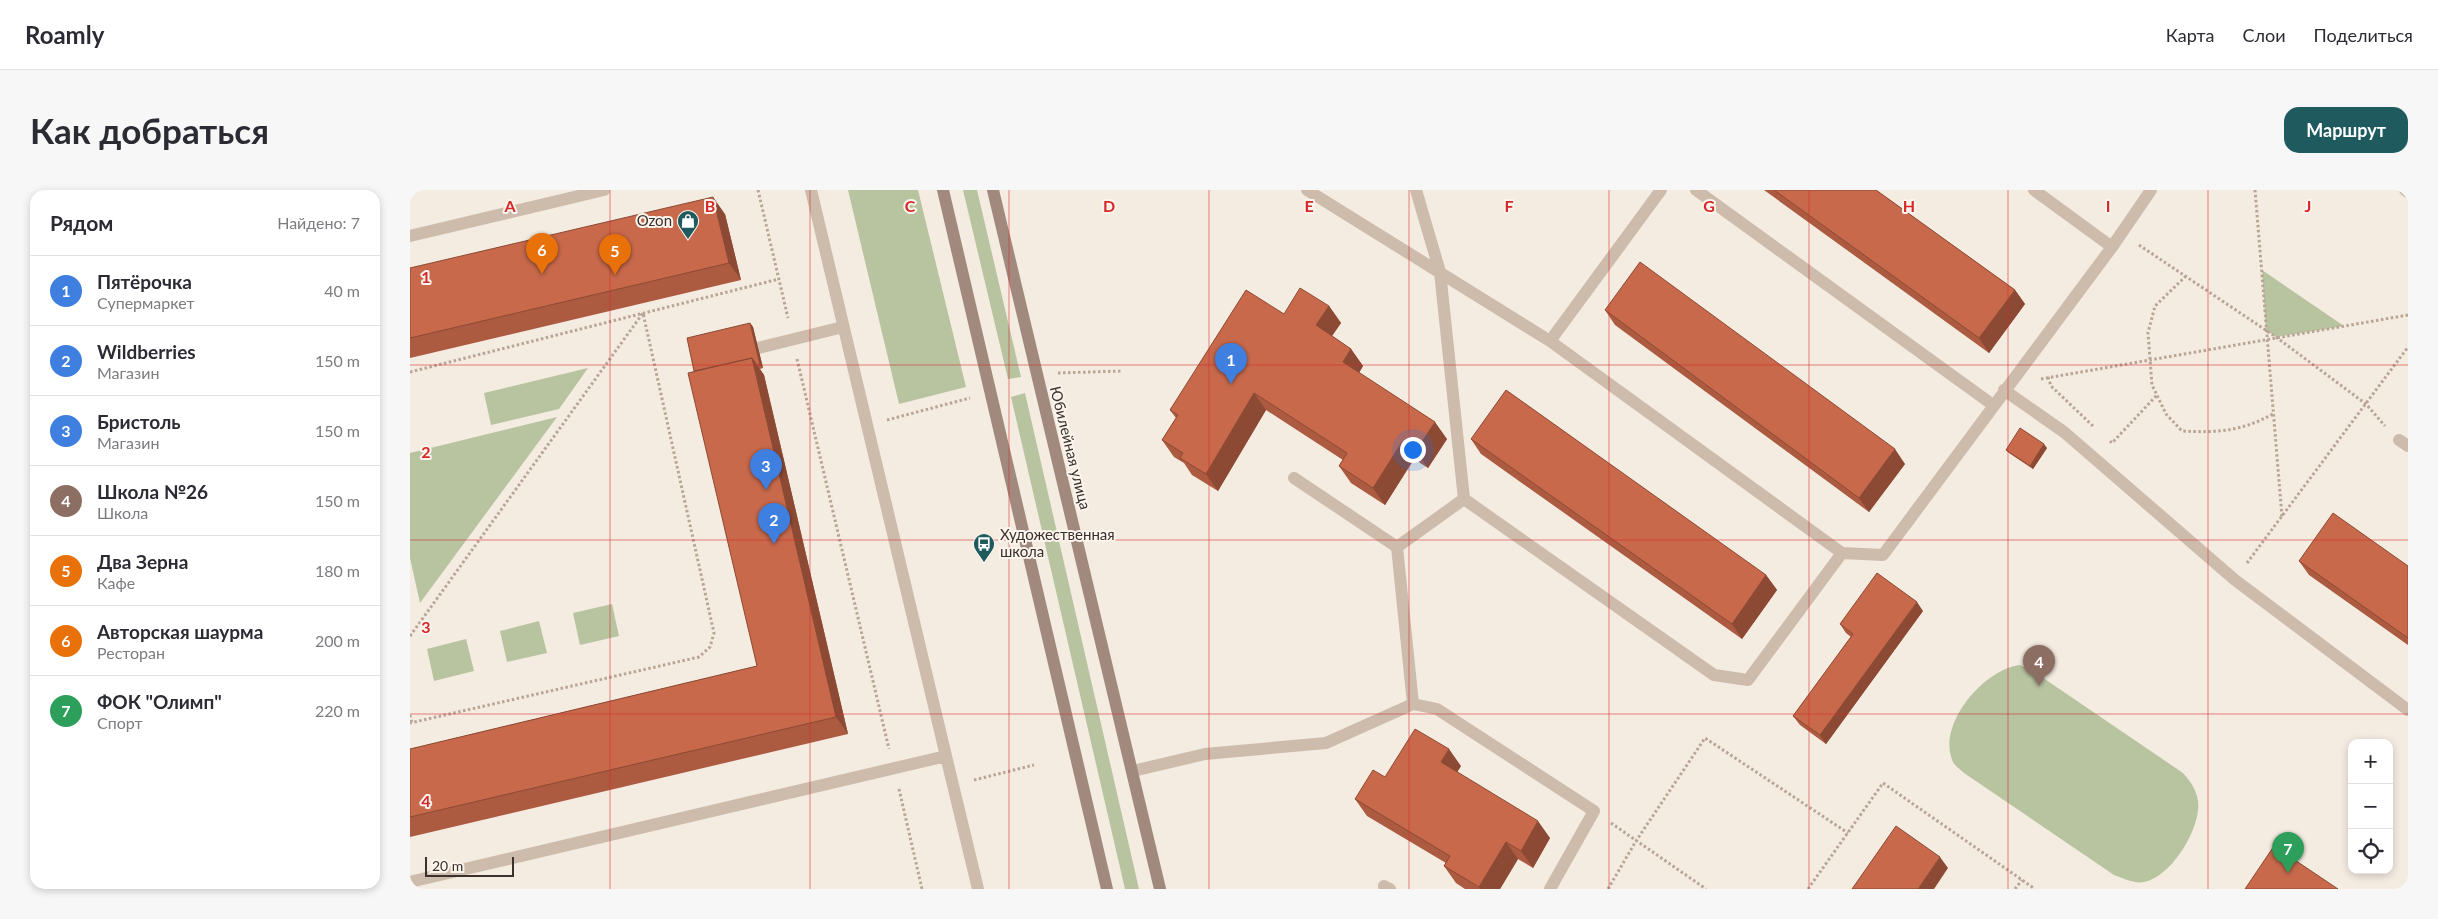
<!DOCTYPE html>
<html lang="ru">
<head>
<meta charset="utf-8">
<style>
	:root { --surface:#fff; --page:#f7f7f7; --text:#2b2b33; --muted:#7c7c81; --line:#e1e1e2; --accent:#1f5a5e }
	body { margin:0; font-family:Lato,sans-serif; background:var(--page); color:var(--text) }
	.controls { position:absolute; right:15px; bottom:15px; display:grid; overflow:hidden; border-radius:10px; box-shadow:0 2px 8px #0003 }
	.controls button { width:45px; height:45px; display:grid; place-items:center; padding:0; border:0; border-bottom:1px solid var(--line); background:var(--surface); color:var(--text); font:25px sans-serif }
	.scale { position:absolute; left:15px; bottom:12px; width:89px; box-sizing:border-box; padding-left:5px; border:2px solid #3b302b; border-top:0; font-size:14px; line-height:18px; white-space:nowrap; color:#3b302b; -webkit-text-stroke:4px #fbf5ee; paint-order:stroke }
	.you { position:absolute; left:1002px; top:259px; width:18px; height:18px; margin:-12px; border:4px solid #fff; border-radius:50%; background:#1a73e8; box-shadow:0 0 0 8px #1a73e833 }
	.badge { display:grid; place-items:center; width:32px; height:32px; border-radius:50%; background:var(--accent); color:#fff; font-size:16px; font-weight:700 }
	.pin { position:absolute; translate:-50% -41px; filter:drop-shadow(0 1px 2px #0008) }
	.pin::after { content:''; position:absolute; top:26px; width:18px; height:15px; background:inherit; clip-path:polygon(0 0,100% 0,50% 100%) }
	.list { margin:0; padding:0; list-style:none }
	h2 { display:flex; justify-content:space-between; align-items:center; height:65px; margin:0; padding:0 20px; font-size:21px }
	h2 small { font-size:16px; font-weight:400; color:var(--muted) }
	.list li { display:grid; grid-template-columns:32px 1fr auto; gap:15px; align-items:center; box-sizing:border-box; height:70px; padding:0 20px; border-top:1px solid var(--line) }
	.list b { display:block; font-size:19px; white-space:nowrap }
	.list p { margin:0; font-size:16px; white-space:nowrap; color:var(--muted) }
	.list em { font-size:16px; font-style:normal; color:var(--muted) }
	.icon { flex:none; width:28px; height:28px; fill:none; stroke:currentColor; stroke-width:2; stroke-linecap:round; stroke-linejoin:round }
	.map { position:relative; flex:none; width:1998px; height:699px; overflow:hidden; border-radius:15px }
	header { display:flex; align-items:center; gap:30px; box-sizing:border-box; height:70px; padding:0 25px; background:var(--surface); border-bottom:1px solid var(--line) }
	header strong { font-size:24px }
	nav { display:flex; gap:28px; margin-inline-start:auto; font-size:18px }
	.intro { display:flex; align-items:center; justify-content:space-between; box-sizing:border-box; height:120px; padding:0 30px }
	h1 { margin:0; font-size:35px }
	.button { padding:12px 22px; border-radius:15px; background:var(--accent); color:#fff; font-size:18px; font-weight:700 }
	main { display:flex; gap:30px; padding:0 30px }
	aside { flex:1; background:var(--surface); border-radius:15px; box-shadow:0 2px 8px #0003 }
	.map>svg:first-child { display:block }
	.green { fill:#b8c4a0 }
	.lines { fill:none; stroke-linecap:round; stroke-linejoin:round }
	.path { stroke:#b9a596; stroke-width:3; stroke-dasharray:2.5 2.5; stroke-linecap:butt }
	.lane { stroke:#cdbbac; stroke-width:12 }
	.secondary { stroke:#a18a7d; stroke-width:12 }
	.wall { fill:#ac5a40 }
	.shaded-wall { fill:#8c4a34 }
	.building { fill:#c8694b; stroke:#8c4a34 }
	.grid { fill:none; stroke:#d62828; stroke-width:1; stroke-opacity:0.55 }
	.labels { text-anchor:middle; stroke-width:4; stroke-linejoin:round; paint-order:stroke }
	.poi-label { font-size:15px; fill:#3b302b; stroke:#fbf5ee; text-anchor:end }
	.street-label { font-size:15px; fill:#3b302b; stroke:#fbf5ee }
	.grid-label { font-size:16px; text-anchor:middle; font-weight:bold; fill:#d62828; stroke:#fbf5ee; stroke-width:4; stroke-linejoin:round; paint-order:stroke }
</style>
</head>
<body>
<header>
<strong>Roamly</strong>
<nav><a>Карта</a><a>Слои</a><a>Поделиться</a></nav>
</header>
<div class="intro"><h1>Как добраться</h1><a class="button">Маршрут</a></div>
<main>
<aside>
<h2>Рядом<small>Найдено: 7</small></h2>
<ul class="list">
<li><span class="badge" style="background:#3f7fe0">1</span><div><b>Пятёрочка</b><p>Супермаркет</p></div><em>40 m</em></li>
<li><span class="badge" style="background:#3f7fe0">2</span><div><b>Wildberries</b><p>Магазин</p></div><em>150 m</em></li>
<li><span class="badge" style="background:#3f7fe0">3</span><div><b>Бристоль</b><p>Магазин</p></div><em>150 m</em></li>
<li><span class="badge" style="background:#8d6e63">4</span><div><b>Школа №26</b><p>Школа</p></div><em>150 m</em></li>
<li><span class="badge" style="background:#e8710a">5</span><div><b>Два Зерна</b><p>Кафе</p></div><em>180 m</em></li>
<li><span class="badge" style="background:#e8710a">6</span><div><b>Авторская шаурма</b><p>Ресторан</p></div><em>200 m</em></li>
<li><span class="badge" style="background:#2e9e5b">7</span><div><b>ФОК &quot;Олимп&quot;</b><p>Спорт</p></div><em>220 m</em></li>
</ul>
</aside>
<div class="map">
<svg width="1998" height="699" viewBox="0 0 1998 699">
	<rect width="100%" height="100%" fill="#f4ebe1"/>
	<path class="green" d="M438 0H508L556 197 489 214Z
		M553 0H567L611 187 598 189Z
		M1852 80 1934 136 1866 147 1856 140Z
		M178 178 149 219 81 235 74 203Z
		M615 203 729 699H715L601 207Z
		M147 227 10 413 0 368V263Z
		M202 414 209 446 170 455 163 423Z
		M129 431 137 463 97 472 90 441Z
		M56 449 64 481 24 491 17 459Z
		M1610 475 1623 481 1773 583C1783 594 1790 606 1788 621 1785 646 1760 687 1734 692 1724 694 1713 688 1704 685L1554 583C1550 579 1545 576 1543 572 1526 535 1574 479 1610 475Z"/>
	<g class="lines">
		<path class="path" d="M348 0 378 128
			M1845 0 1872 327
			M1729 55 1866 147 1956 214 1975 236
			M1776 86 1745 116 1738 143 1742 195 1756 224 1772 241C1808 243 1832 241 1863 224
			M387 169 479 559
			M0 182 369 89
			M648 183 712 181
			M1638 187 1641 196 1684 237
			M1631 189 1998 125
			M477 230 560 208
			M1700 251 1702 253 1747 205
			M1837 373 1998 157
			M0 446 233 123 304 443 300 457 289 467 0 533
			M0 525 2 533
			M564 590 624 575
			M489 599 512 699
			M1201 633 1296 699
			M1198 699 1226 651 1295 548 1438 643
			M1398 699 1473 593 1625 699
			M1605 699 1612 690"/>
		<path class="lane" d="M897 0 1140 151 1432 363 1473 365 1702 57 1741 0
			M1006 0 1030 82 1054 309
			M1286 0 1583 215
			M1624 0 1702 57
			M1995 0 1998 2
			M0 46 194 0
			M1140 151 1251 0
			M348 158 433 137
			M1594 200 1654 242 1825 390 1998 520
			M1989 250 1998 256
			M884 288 987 357 1054 309 1304 485 1338 490 1432 363
			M987 357 1003 514
			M536 566 568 699
			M723 581 795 564 916 553 1003 514 1027 519 1184 621 1140 699
			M0 692 536 566 401 0
			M974 696 980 699"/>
		<path class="secondary" d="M533 0 697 699
			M583 0 750 699"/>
	</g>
	<path class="wall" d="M1354 0H1466L1605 100 1615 114 1579 163Z
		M315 24 331 90 0 168V78Z
		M919 116 931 133 922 146 941 159 953 176 949 183 1037 249 1018 278 1004 269 975 315 941 293 929 276 933 270 856 220 808 301 782 285 774 273 764 267 752 250 766 228 760 220 874 124Z
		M1195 120 1495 274 1459 322 1205 135Z
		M340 133 343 137 353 178 350 179 354 185 438 544 0 647V559L347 476 284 181Z
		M1061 249 1356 385 1367 400 1332 449 1071 264Z
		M1637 258 1623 279 1599 263 1596 260Z
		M1889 371 1998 376V455L1899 385Z
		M1513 421 1416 554 1390 535 1383 526 1441 447 1436 443 1430 434Z
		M1051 576 1047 582 1140 648 1123 678 1108 669 1090 699H1055L1046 693 1034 676 1036 673 957 626 945 609Z"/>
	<path class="shaded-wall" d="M303 7 315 24 331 90 319 73Z
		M1605 100 1615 114 1579 163 1569 148Z
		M919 116 931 133 917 153 906 135Z
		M340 133 343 137 353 178 350 175Z
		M941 159 953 176 945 189 933 172Z
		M342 168 354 185 438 544 426 527Z
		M844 203 856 220 808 301 796 284Z
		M1025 232 1037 249 1018 278 1006 261Z
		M992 252 1004 269 975 315 963 298Z
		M1634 254 1637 258 1623 279 1620 276Z
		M1485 259 1495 274 1459 322 1449 308Z
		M1356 385 1367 400 1332 449 1322 434Z
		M1507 412 1513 421 1416 554 1410 545Z
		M1039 559 1051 576 1043 589 1031 572Z
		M1128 631 1140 648 1123 678 1111 661Z
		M1096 652 1108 669 1090 699H1070L1069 697Z
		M1530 667 1538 678 1524 699H1508Z"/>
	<path class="building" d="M1364 0H1466L1605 100 1569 148Z
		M303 7 319 73 0 148V78Z
		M1230 72 1485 259 1449 308 1195 120Z
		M890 98 919 116 906 135 941 159 933 172 1025 232 1006 261 992 252 963 298 929 276 937 263 844 203 796 284 770 268 773 263 752 250 768 225 760 220 836 100 874 124Z
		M340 133 350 175H347L342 168 284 181 277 148Z
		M342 168 426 527 0 627V559L347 476 278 183Z
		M1096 200 1356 385 1322 434 1061 249Z
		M1610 238 1634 254 1620 276 1596 260Z
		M1923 323 1998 376V448L1889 371Z
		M1467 383 1507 412 1410 545 1383 526 1443 444 1430 434Z
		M1005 539 1039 559 1031 572 1128 631 1111 661 1096 652 1069 697 1034 676 1040 666 945 609 963 580 975 587Z
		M1486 636 1530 667 1508 699H1442Z
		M1864 656 1928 699H1835Z"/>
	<path class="grid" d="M200 0V699M400 0V699M599 0V699M799 0V699M999 0V699M1199 0V699M1399 0V699M1598 0V699M1798 0V699M0 175H1998M0 350H1998M0 524H1998"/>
	<defs>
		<g id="shop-pin" transform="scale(1.125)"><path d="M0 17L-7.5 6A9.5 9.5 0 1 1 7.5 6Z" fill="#1f5a5e" stroke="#fbf5ee"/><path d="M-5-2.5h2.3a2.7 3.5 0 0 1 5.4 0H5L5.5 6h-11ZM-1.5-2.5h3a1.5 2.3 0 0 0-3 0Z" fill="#fff"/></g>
		<g id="bus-pin" transform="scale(1.125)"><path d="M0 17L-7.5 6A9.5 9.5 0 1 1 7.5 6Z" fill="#1f5a5e" stroke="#fbf5ee"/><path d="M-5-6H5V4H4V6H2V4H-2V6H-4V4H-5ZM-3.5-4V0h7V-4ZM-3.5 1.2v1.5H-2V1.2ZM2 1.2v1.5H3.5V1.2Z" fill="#fff"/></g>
	</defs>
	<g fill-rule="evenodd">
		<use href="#shop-pin" x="278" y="31"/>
		<use href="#bus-pin" x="574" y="354"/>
	</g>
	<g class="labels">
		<g class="poi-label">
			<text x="262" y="36">Ozon</text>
			<text x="590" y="350" text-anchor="start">Художественная<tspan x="590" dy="17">школа</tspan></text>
		</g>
		<g class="street-label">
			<text transform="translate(660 258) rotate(76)" y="5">Юбилейная улица</text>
		</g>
	</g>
	<g class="grid-label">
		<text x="100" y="22">A</text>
		<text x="300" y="22">B</text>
		<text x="500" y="22">C</text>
		<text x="699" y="22">D</text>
		<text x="899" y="22">E</text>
		<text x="1099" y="22">F</text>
		<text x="1299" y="22">G</text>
		<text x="1499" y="22">H</text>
		<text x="1698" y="22">I</text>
		<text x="1898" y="22">J</text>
		<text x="16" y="93">1</text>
		<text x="16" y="268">2</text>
		<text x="16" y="443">3</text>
		<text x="16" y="617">4</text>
	</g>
</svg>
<div class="controls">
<button>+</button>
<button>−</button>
<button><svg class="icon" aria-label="locate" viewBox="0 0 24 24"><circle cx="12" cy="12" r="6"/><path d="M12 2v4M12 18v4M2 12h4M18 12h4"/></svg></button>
</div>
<div class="scale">20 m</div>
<div class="you"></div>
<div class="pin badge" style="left:821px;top:194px;background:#3f7fe0">1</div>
<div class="pin badge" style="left:364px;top:354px;background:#3f7fe0">2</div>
<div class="pin badge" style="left:356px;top:300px;background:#3f7fe0">3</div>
<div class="pin badge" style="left:1629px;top:496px;background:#8d6e63">4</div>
<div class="pin badge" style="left:205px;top:85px;background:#e8710a">5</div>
<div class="pin badge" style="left:132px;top:84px;background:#e8710a">6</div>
<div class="pin badge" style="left:1878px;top:683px;background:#2e9e5b">7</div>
</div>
</main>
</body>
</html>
